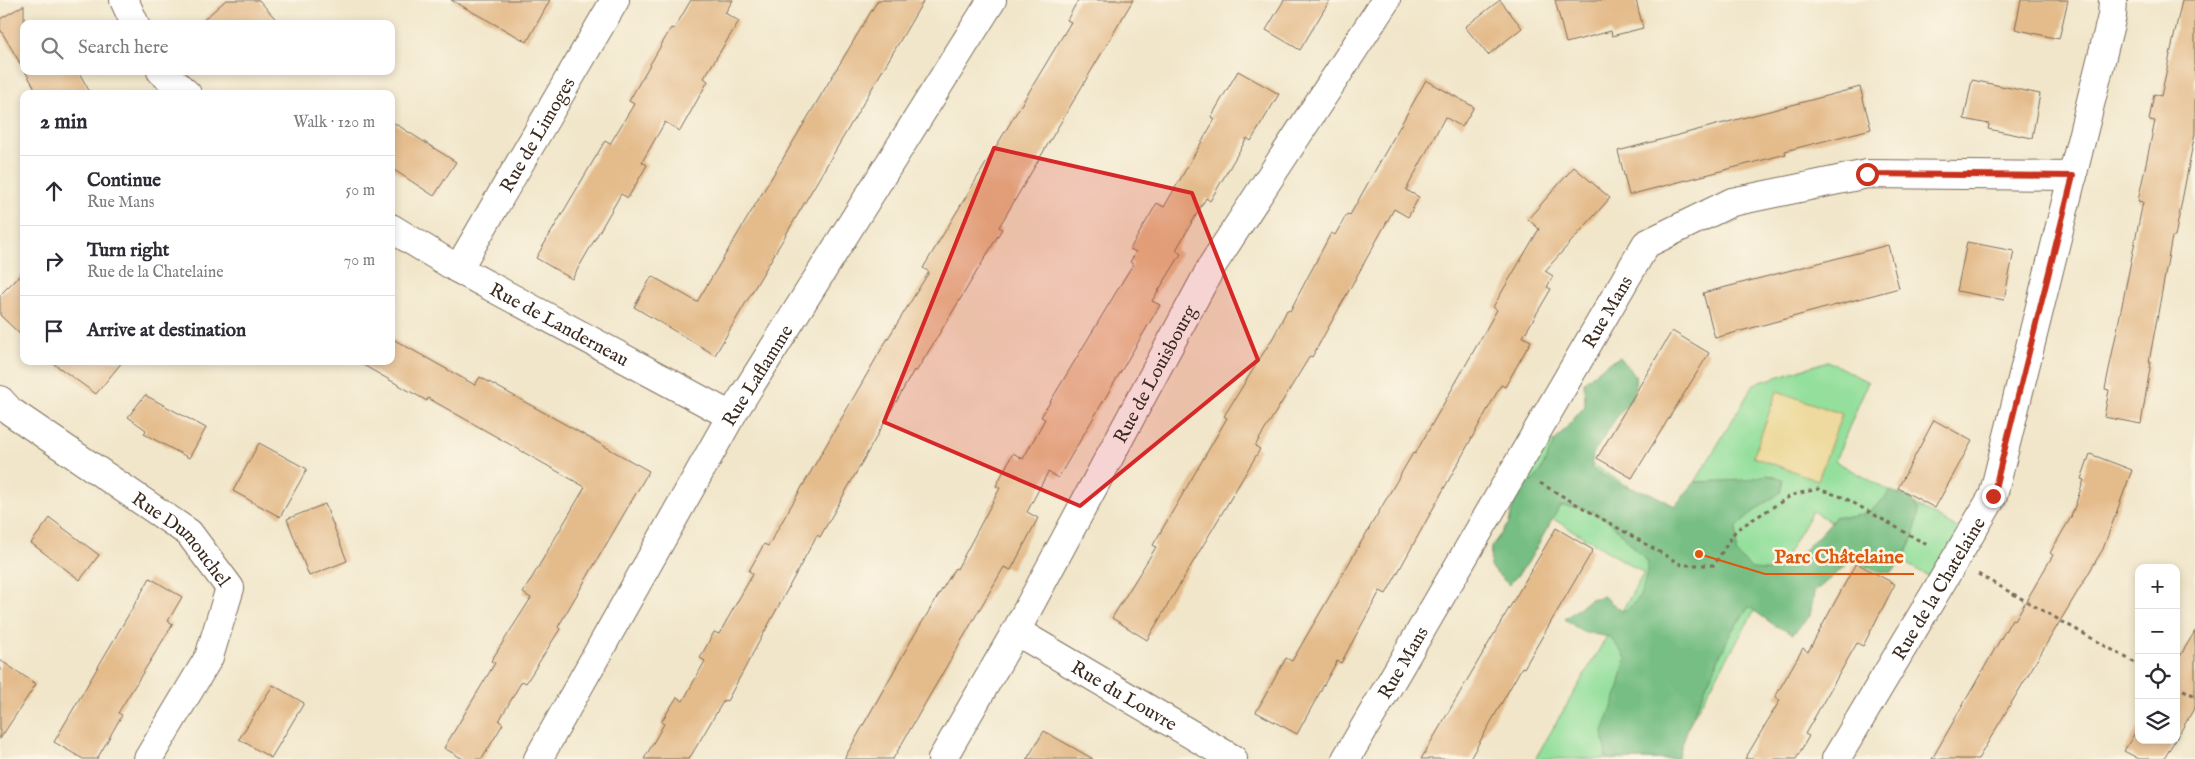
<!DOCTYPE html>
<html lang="en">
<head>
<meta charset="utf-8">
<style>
	:root { --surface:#fff; --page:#f7f7f7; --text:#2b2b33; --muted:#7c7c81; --line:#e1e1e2 }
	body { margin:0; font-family:"IM FELL English",serif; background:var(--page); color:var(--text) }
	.controls { position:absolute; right:15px; bottom:15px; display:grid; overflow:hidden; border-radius:10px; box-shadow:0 2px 8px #0003 }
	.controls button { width:45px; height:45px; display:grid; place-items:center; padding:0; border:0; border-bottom:1px solid var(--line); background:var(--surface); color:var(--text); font:25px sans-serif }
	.stop { position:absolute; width:15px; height:15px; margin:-11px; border:4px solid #c8321e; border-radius:50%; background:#fff }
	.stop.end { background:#c8321e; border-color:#fff; box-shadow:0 1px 5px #0008 }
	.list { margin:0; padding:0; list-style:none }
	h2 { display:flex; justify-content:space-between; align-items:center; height:65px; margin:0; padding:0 20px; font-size:21px }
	h2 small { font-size:16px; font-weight:400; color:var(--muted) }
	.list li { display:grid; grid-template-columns:32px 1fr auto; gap:15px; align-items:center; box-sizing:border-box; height:70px; padding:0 20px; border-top:1px solid var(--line) }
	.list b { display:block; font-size:19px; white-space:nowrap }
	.list p { margin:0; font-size:16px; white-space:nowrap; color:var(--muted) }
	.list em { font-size:16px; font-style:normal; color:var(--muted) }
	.icon { flex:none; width:28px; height:28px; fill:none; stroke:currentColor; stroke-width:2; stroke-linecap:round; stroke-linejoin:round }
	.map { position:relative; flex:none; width:2195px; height:759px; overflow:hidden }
	.search { position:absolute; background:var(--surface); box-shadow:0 2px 8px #0003; left:20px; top:20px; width:375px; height:55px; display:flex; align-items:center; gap:12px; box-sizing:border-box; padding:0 18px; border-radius:10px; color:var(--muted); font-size:19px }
	.panel { position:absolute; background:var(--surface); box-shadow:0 2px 8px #0003; left:20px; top:90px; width:375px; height:275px; border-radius:10px }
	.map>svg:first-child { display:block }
	.green { fill:#93df9b; stroke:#67845c }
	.forest { fill:#76be83; stroke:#587450 }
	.sand { fill:#eeda9e; stroke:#94825e }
	.building { fill:#e4bb8b }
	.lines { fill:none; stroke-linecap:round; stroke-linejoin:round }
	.minor-casing { stroke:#7b6c5a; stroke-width:30 }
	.path { stroke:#7b6c5a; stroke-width:3; stroke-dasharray:4 4; stroke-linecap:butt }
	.minor { stroke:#fff; stroke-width:28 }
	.route { stroke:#c8321e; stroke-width:6 }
	.marked { fill:#d62828; fill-opacity:0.2; stroke:#d62828; stroke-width:4; stroke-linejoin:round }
	.labels { text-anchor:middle; stroke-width:5; stroke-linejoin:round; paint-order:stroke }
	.street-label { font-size:19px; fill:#3b2a1e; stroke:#fcf5e5 }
	.leader { fill:none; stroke:#df570d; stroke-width:2 }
	.callout-dot { fill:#df570d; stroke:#fcf5e5; stroke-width:2 }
	.callout-label { font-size:20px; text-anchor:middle; font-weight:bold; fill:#df570d; stroke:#fcf5e5; stroke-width:5; stroke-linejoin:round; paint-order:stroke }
</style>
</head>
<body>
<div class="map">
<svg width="2195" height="759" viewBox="0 0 2195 759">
	<rect width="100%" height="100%" fill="#fcf5e5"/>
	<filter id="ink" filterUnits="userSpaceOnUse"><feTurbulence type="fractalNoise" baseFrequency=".02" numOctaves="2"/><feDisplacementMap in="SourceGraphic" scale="10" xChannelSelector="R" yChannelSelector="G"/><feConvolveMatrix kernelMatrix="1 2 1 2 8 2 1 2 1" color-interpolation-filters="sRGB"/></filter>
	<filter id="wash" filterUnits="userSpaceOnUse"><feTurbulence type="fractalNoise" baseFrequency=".0096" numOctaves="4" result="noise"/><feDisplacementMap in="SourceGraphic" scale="20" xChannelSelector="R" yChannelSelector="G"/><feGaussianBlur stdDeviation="1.12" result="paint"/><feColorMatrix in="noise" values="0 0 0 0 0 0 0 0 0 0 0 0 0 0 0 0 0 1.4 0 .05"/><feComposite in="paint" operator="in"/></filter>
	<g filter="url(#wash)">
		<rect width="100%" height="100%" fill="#f1e6ca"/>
		<path class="green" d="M1828 361 1868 382 1835 461 1970 535 1941 583 1812 511 1669 759H1535L1644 573 1503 489 1536 432 1676 514 1754 384Z"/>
		<path class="forest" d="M1620 357 1636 377 1633 397 1614 421 1593 454 1591 469 1624 486 1650 493 1675 506 1695 482 1746 480 1766 475 1783 479 1781 492 1758 508 1737 527 1736 553 1752 569C1758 569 1766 571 1772 570 1792 566 1824 531 1836 516 1862 520 1874 510 1891 491L1910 498 1919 511C1915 535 1908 556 1891 573L1878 572 1852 560 1814 592 1810 616 1793 634 1774 625 1749 607 1731 632 1691 719 1677 759H1606L1603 731 1618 691 1626 658 1610 637 1582 632 1565 619 1590 599 1603 596 1622 611C1642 605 1646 580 1648 562L1610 522 1583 508 1560 506 1527 564 1509 585 1490 567 1491 547 1509 523 1515 498 1539 474 1555 441 1585 406 1584 382 1605 365Z"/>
		<path class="sand" d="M1777 391 1842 414 1818 480 1753 457Z"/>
		<g id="blocks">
			<path class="building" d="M226 0H259L280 24H199Z
				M451 0H550L527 42Z
				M691 0H733L725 13 739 21 704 78 708 81 680 131 665 122 642 162 647 165 628 198 621 194 572 279 536 258 605 141 610 144 634 104 629 101 671 28 674 29Z
				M878 0H924L715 355 634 307 652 276 697 302Z
				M1078 0H1133L999 227 1002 229 964 293 916 372 914 370 820 537 817 535 727 701 724 700 689 759H644L664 724 661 722 677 697 683 701 705 661 700 658 714 632 719 634 753 574 749 571 764 544 768 546 882 348 929 272 923 268 1071 22 1067 20Z
				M1284 0H1330L1300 50 1266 30Z
				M1500 0 1522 28 1488 55 1465 27Z
				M1555 0H1636L1643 28 1612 36 1611 31 1566 43Z
				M2021 0H2068L2059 39 2015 29Z
				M2182 0H2195V133L2175 237H2172L2149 362H2151L2141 424 2104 417 2109 390 2105 389 2143 202 2138 201 2155 121 2149 120 2154 94 2161 96Z
				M24 5V70L0 29V19Z
				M25 71H78L91 94H38Z
				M1238 71 1279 94 1251 141 1247 138 1210 201 1206 198 1176 250 1181 254 1152 301 1160 305 1058 478 1048 472 1027 512 1038 518 1011 570 1004 567 893 759H844L912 639 955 568 957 569 1000 488 996 486 1013 453 1023 459 1045 419 1041 417 1133 264 1130 262 1136 252 1130 249 1157 203 1164 207 1215 119 1211 117Z
				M1426 80 1474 107 1462 127 1445 117 1406 190 1419 197 1408 217 1394 209 1312 357 1310 356 1255 446 1260 449 1147 640 1112 618 1156 547 1153 545 1227 418 1224 416 1274 336 1287 310 1290 311 1331 233 1335 235 1347 214 1350 215Z
				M1972 80 2040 94 2032 138 1988 129 1989 124 1964 119Z
				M1860 87 1871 129 1785 151 1786 154 1629 195 1618 151Z
				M391 121 456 162 434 196 391 168Z
				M1574 167 1610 198 1545 271 1553 276 1547 287 1551 289 1523 337 1531 341 1505 387 1501 385 1386 594 1380 591 1341 663 1337 661 1297 734 1256 712 1286 658 1292 661 1413 453 1415 454 1497 310 1493 307 1539 229 1528 219Z
				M1967 242 2014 251 2004 300 1957 291Z
				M1888 245 1899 288 1715 338 1703 293Z
				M24 271V338L0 315V295Z
				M1672 331 1709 353 1632 478 1597 458Z
				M391 338 475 385 480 377 649 471 558 627 560 629 526 683 522 681 499 721 503 724 482 759H463L444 748 495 663 491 661 531 598 523 593 585 487 428 398 427 401 356 361H391Z
				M50 361H123L96 394Z
				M145 395 206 428 189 458 144 434 146 430 128 417Z
				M1934 420 1972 441 1935 508 1898 488Z
				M259 443 307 469 280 517 233 491Z
				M2090 454 2132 470 2103 549 1978 759H1932L2012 619 2015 620 2053 555 2050 553 2071 517 2084 480 2081 479Z
				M325 504 347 561 309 576 287 519Z
				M50 518 99 555 80 580 31 543Z
				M1556 528 1593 550 1552 620 1524 668 1522 667 1470 759H1421Z
				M1856 563 1895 584 1863 646 1857 643 1805 734 1809 736 1796 759H1745L1780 700 1775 697 1803 648 1808 652Z
				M150 578 182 597 168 621 173 624 118 713 122 715 97 759H83L54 742Z
				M2195 631V707L2176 739V663Z
				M0 660 36 684 0 739Z
				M273 685 304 703 271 758 239 739Z
				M2139 726V740H2175L2164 759H2139L2124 751Z
				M1044 731 1093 759H1027Z"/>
		</g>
	</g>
	<g filter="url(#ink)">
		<use href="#blocks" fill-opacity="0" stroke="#7b6c5a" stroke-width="1"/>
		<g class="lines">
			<g class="minor-casing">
				<g id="minor">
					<path d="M124 0 135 24"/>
					<path d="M161 71 187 94"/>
					<path id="s1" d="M391 228 458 269 731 416"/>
					<path id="s2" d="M458 269 615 0"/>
					<path id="s3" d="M0 400 10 411 189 533 230 588 209 657 148 759"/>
					<path id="s4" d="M1016 631 1233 759"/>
					<path id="s5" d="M538 759 731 416 992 0"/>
					<path id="s6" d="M942 759 1016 631 1213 264 1386 0"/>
					<path id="s7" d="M1346 759 1646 244 1732 202 1867 174 2073 176"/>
					<path id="s8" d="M1836 759 1993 496 2112 16 2113 0"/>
				</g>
			</g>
			<path class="path" d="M1540 483 1682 565H1714L1736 530 1792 495 1818 489 1845 498 1929 546
				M1978 574 2139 665
				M2176 686 2195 696"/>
			<use href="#minor" class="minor"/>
		</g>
	</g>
	<g class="lines" filter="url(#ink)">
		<path class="route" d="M1867 174 2073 176 1993 496"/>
	</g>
	<path class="marked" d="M994 148 1192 193 1258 360 1080 506 884 422Z"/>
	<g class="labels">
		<g class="street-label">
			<text dy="7" stroke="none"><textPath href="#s2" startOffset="156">Rue de Limoges</textPath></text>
			<text dy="7" stroke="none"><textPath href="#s7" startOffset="518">Rue Mans</textPath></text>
			<text dy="7" stroke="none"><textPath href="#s1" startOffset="194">Rue de Landerneau</textPath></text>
			<text dy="7" stroke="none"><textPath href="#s6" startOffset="440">Rue de Louisbourg</textPath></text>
			<text dy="7" stroke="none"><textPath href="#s5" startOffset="442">Rue Laflamme</textPath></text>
			<text dy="7" stroke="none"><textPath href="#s3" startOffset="230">Rue Dumouchel</textPath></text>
			<text dy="7" stroke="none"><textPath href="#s8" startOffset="199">Rue de la Chatelaine</textPath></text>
			<text dy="7" stroke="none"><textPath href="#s7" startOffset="112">Rue Mans</textPath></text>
			<text dy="7" stroke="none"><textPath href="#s4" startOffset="126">Rue du Louvre</textPath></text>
		</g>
	</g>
	<path class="leader" d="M1699 554L1765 574H1914"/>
	<circle class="callout-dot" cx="1699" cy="554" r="5"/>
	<g class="callout-label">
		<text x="1839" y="563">Parc Châtelaine</text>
	</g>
</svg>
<div class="controls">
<button>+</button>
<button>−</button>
<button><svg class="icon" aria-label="locate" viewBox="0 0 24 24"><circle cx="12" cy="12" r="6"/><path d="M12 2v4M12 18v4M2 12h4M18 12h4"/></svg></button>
<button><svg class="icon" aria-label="layers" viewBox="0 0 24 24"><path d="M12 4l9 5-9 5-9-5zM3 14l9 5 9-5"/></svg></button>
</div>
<div class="stop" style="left:1867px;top:174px"></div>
<div class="stop end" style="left:1993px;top:496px"></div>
<div class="search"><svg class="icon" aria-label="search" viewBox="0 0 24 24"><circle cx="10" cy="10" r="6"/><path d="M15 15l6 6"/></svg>Search here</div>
<section class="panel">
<h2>2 min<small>Walk · 120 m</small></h2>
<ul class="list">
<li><svg class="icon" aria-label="ahead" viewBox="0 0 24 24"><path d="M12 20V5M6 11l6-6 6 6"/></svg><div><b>Continue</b><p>Rue Mans</p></div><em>50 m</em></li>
<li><svg class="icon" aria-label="right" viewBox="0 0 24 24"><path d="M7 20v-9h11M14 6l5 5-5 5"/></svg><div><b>Turn right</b><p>Rue de la Chatelaine</p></div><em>70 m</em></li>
<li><svg class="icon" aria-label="arrive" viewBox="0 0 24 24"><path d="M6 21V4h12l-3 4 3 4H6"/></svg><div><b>Arrive at destination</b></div></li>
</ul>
</section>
</div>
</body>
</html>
